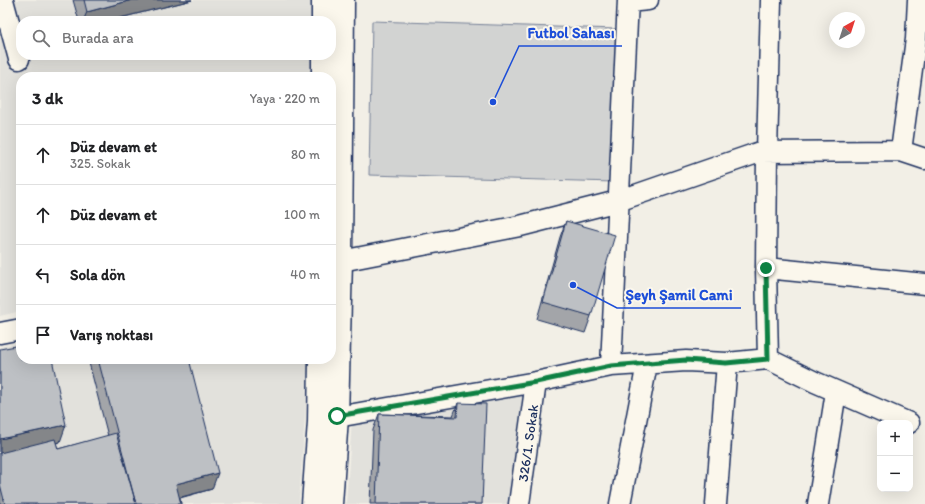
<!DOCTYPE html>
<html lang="tr">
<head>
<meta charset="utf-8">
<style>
	:root { --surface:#fff; --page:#f2f2f2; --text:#202124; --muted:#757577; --line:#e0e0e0 }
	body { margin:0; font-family:Itim,sans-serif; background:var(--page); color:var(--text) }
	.controls { position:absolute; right:12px; bottom:12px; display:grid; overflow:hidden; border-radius:8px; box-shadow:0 4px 16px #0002 }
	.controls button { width:36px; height:36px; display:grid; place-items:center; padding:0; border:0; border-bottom:1px solid var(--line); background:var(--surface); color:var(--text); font:20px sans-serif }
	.compass { position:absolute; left:829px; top:12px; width:36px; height:36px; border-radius:50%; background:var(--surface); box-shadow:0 4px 16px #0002; rotate:39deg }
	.stop { position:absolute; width:12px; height:12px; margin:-9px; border:3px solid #0b8043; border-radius:50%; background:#fff }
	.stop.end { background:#0b8043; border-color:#fff; box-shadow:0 1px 4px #0008 }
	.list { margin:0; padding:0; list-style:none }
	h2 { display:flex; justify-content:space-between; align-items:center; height:52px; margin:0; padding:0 16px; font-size:17px }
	h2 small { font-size:13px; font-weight:400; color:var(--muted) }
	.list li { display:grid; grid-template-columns:26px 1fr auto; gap:12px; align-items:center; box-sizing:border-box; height:60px; padding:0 16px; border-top:1px solid var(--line) }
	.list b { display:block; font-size:15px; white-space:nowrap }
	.list p { margin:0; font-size:13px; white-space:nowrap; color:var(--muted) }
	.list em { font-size:13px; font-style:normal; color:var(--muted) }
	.icon { flex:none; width:22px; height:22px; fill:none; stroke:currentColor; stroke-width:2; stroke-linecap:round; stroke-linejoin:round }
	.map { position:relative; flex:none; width:925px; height:504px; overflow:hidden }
	.search { position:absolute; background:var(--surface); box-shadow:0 4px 16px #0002; left:16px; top:16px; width:320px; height:44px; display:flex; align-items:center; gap:10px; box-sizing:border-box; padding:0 14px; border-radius:16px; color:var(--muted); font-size:15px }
	.panel { position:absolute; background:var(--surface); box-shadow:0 4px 16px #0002; left:16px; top:72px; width:320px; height:292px; border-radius:16px }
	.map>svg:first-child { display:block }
	.built { fill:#e2e1dc }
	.pitch { fill:#d2d3d2; stroke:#768198 }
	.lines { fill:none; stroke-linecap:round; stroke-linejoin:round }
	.minor-casing { stroke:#1b2f5e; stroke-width:23 }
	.major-casing { stroke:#1b2f5e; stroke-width:25 }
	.minor { stroke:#fbf7ec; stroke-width:20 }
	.major { stroke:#fbf7ec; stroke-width:22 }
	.wall { fill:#a3a5a9; stroke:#1b2f5e }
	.shaded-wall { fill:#848689; stroke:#1b2f5e }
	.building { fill:#bdc0c4; stroke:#1b2f5e }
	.route { stroke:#0b8043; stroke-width:5 }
	.labels { text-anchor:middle; stroke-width:4; stroke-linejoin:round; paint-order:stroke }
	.street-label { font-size:14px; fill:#1b2f5e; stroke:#fbf7ec }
	.leader { fill:none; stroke:#1d4ed8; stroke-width:1.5 }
	.callout-dot { fill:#1d4ed8; stroke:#fbf7ec; stroke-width:1.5 }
	.callout-label { font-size:15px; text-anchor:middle; font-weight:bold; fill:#1d4ed8; stroke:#fbf7ec; stroke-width:4; stroke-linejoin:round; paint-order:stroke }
</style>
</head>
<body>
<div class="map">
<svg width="925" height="504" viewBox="0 0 925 504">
	<rect width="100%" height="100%" fill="#f2efe6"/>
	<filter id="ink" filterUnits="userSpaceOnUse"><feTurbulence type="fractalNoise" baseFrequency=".025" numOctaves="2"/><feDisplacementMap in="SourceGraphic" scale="8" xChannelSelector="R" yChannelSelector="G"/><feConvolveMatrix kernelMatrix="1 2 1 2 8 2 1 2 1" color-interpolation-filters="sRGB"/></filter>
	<g filter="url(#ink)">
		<path class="built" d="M0 0H317V21H21V55H316V77H21V311L0 316Z
			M21 342V359H309L299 504H0V347Z
			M525 395 509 504H346L352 420Z"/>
		<path class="pitch" d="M372 21 617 29 614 182 369 175Z"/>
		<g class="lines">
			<g class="minor-casing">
				<path id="minor" d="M3 0 19 59
					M628 2 648 0
					M901 151 916 39 918 0
					M331 263 520 226 618 201 760 152 901 151 925 159
					M766 268 925 284
					M0 333 21 329
					M768 359 766 268 767 152 771 0
					M611 366 628 0
					M337 417 536 382 611 366 686 361 727 363 768 359 815 382 909 423
					M519 504 536 382
					M620 504 647 364
					M716 504 727 363
					M818 504 836 392"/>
			</g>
			<g class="major-casing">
				<path id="major" d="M323 0V21
					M323 77V55
					M313 504 319 422 320 359
					M331 504 337 417 341 260 343 0"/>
			</g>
			<use href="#minor" class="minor"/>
			<use href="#major" class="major"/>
		</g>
		<path class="wall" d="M73 0H192L108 21H79Z
			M566 221 591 316 585 333 537 319 560 237Z
			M0 349 60 442 56 443 58 449 108 436 88 359H189L212 489 180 498 181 504H0Z
			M458 403 482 504H370L373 430 379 414 453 416Z"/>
		<path class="shaded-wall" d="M132 0H192L108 21H83L87 12Z
			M66 425 60 442 0 454V439Z
			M218 473 212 489 170 500 176 484Z"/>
		<path class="building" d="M84 0H132L87 12Z
			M566 221 615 235 591 316 543 302Z
			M21 345V359H52L66 425 0 439V349Z
			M98 359H189L218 473 176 484 181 504H136Z
			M458 403 486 404 482 504H376L379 414 457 417Z
			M116 433 136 504H5L0 484V453L55 439 58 449Z"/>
	</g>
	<g class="lines" filter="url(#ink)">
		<path class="route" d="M337 416 536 382 611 366 686 360 726 363 768 359 766 268"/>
	</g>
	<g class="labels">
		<g class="street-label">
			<text transform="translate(528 443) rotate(-82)" y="5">326/1. Sokak</text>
		</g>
	</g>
	<path class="leader" d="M493 102L519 46H622M573 285L617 308H741"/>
	<g class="callout-dot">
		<circle cx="493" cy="102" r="4"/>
		<circle cx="573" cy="285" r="4"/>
	</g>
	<g class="callout-label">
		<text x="571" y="38">Futbol Sahası</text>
		<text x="679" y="300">Şeyh Şamil Cami</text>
	</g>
</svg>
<div class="controls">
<button>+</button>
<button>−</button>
</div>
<svg class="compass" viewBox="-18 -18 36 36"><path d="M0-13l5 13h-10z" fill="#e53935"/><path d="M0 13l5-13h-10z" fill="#757577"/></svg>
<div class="stop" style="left:337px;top:416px"></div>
<div class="stop end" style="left:766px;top:268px"></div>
<div class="search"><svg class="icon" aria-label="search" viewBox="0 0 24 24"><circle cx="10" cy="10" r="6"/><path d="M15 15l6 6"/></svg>Burada ara</div>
<section class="panel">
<h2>3 dk<small>Yaya · 220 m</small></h2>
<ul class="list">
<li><svg class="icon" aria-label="ahead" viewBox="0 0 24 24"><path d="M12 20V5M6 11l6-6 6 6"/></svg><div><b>Düz devam et</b><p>325. Sokak</p></div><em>80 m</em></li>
<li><svg class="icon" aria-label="ahead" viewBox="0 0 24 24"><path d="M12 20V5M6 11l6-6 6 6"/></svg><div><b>Düz devam et</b></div><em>100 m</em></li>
<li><svg class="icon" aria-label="left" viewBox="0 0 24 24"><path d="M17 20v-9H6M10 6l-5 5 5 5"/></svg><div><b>Sola dön</b></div><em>40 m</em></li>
<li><svg class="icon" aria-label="arrive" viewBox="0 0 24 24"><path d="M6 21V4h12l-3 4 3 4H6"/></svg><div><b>Varış noktası</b></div></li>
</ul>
</section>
</div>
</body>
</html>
